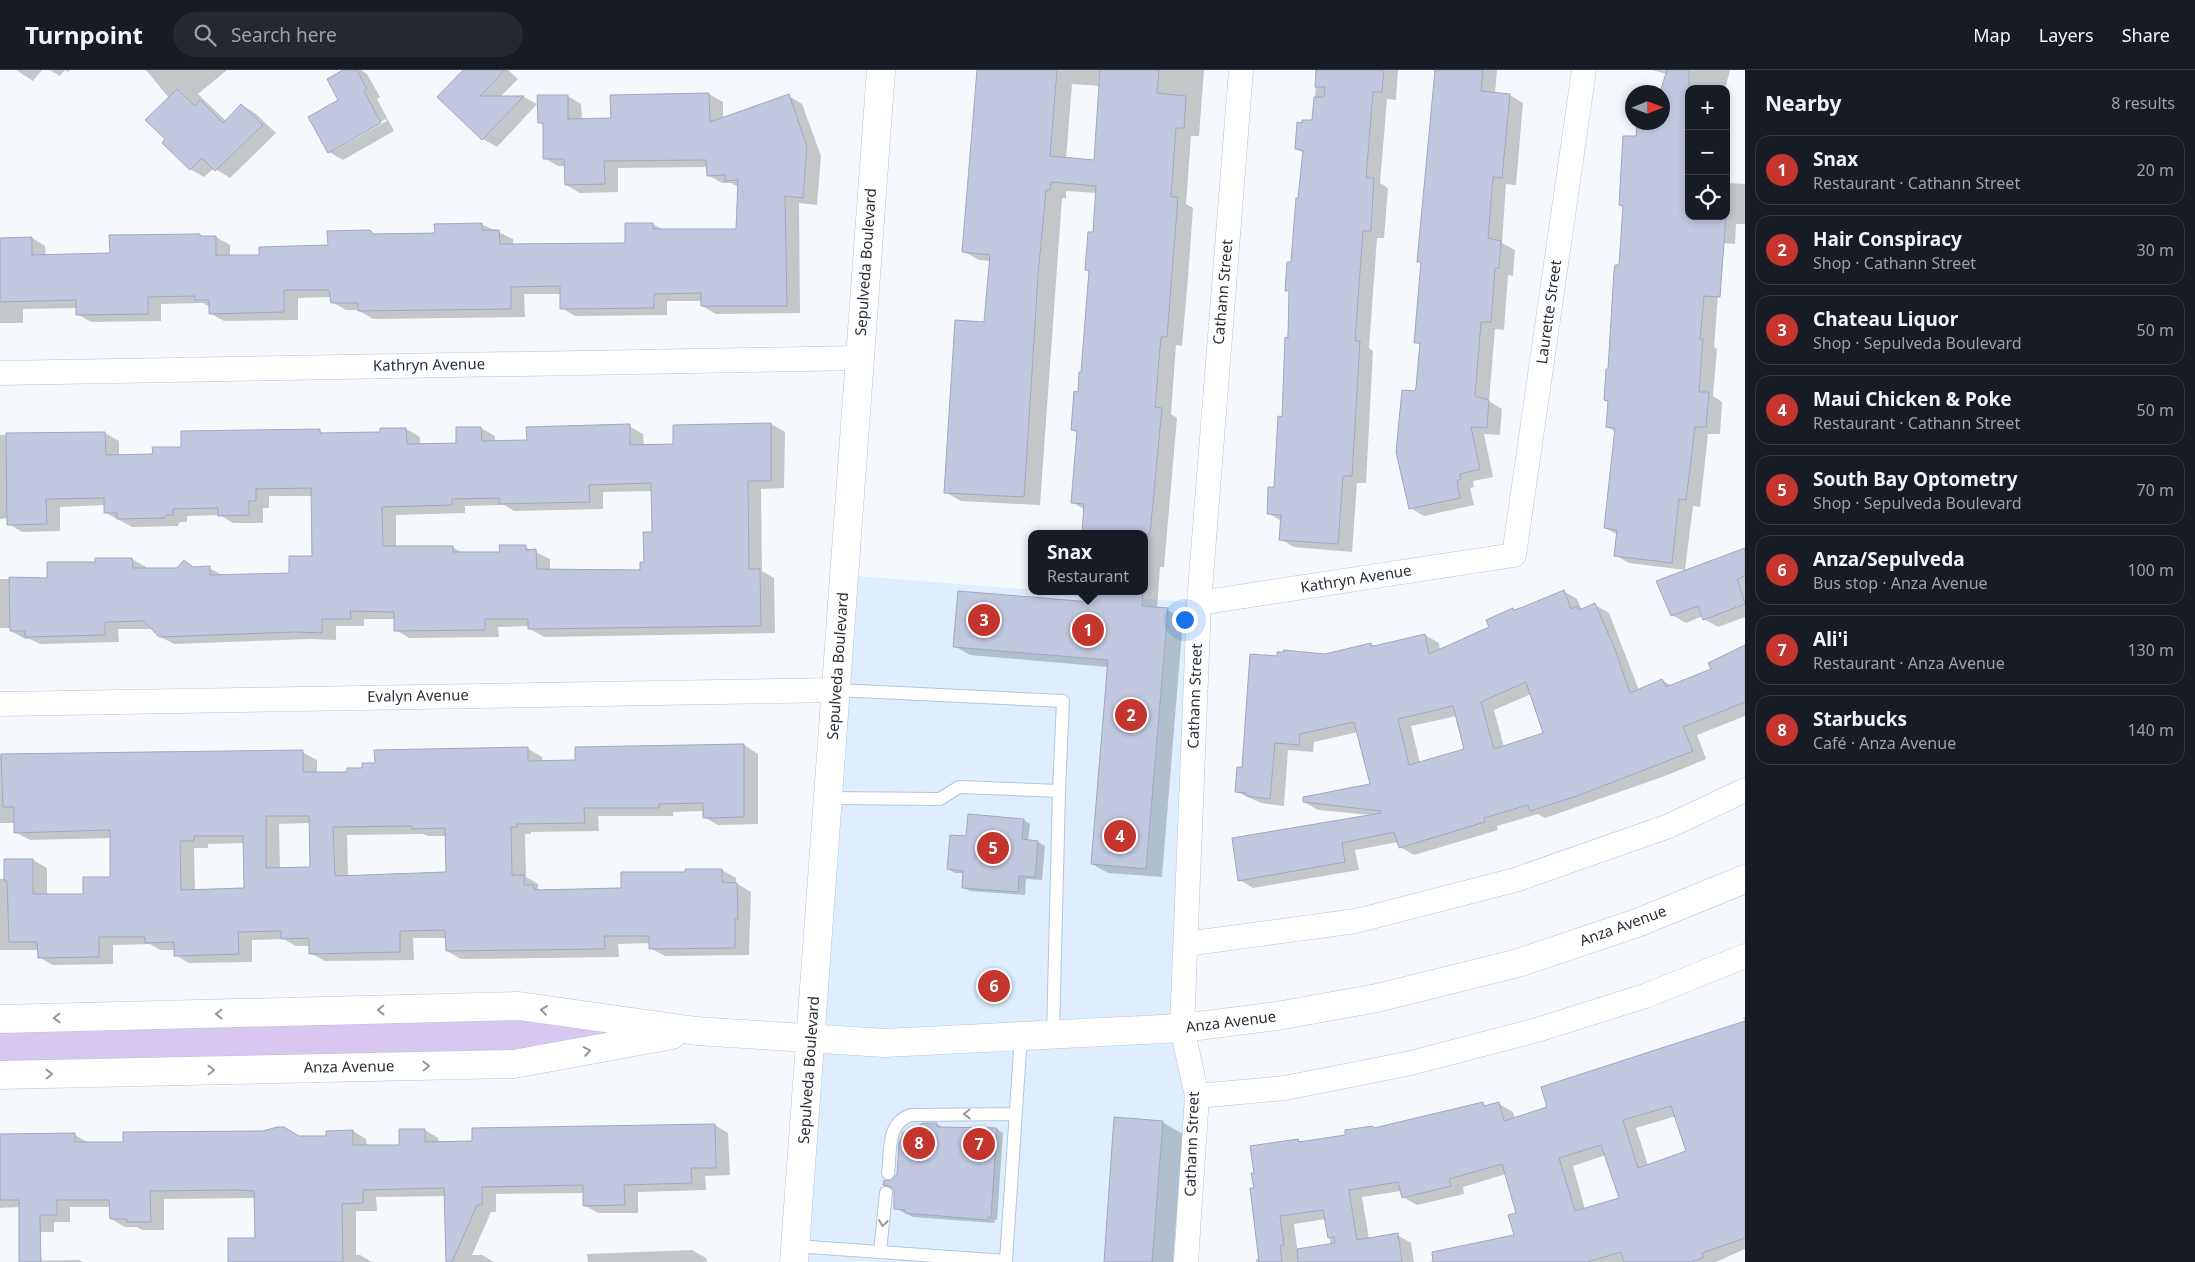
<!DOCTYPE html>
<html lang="en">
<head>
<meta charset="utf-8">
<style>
	:root { --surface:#171b24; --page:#242831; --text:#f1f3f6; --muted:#9ea1a6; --line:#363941; --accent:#c3352d }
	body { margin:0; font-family:"Noto Sans",sans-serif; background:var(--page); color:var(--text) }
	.controls { position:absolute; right:15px; top:15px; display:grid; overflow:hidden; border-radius:10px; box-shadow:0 2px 8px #0003 }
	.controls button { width:45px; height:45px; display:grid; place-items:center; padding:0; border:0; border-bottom:1px solid var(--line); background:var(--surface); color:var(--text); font:25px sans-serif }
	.compass { position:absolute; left:1625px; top:15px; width:45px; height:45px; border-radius:50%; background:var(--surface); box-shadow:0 2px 8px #0003; rotate:89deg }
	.you { position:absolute; left:1184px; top:549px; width:18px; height:18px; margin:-12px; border:4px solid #fff; border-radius:50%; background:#1a73e8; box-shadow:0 0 0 8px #1a73e833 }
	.badge { display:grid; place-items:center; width:32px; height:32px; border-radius:50%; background:var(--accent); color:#fff; font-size:16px; font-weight:700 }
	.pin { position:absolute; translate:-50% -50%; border:2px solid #fff; box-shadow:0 1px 5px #0006 }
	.popup { position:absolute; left:1028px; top:460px; width:120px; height:65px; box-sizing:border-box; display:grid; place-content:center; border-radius:10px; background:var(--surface); filter:drop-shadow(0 1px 4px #0005); font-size:16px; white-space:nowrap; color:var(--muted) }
	.popup b { font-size:19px; color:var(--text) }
	.popup::after { content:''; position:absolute; left:50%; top:100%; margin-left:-10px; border:10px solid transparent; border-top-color:var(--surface) }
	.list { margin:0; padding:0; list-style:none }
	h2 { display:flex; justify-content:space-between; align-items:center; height:65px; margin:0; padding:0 20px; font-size:21px }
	h2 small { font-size:16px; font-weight:400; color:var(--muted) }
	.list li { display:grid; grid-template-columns:32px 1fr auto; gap:15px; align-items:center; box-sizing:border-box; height:70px; margin:0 10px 10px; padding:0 10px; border:1px solid var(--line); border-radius:15px }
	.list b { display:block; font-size:19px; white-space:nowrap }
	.list p { margin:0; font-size:16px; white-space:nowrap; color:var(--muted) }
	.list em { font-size:16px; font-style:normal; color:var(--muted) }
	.icon { flex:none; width:28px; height:28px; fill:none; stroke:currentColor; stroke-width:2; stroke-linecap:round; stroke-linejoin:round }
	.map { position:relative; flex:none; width:1745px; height:1192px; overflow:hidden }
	header { display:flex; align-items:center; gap:30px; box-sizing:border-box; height:70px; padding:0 25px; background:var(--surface); border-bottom:1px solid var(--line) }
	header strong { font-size:24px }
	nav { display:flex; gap:28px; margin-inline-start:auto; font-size:18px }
	.search { width:350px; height:45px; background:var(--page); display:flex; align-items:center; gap:12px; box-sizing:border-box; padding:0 18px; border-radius:28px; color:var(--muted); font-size:19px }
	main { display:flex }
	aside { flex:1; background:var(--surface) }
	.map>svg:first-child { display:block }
	.built { fill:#deeefe }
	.green { fill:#d8c7f0 }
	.shadow { fill:#0003; fill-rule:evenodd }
	.building { fill:#c2c7e0; stroke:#a1a7bf; fill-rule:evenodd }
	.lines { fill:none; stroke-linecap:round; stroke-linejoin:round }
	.lane-casing { stroke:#b1c6d9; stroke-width:14 }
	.street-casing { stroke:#b1c6d9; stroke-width:25 }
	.secondary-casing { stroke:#b1c6d9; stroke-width:29 }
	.primary-casing { stroke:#b1c6d9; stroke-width:29 }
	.lane { stroke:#fff; stroke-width:12 }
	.street { stroke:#fff; stroke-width:24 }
	.secondary { stroke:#fff; stroke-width:28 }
	.primary { stroke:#fff; stroke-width:28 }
	.oneway { stroke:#94989c }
	.labels { text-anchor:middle; stroke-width:4; stroke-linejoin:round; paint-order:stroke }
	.street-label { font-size:15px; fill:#283038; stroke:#fff }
</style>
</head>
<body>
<header>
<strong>Turnpoint</strong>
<div class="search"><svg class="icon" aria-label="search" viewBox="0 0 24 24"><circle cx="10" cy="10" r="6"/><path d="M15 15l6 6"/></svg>Search here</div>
<nav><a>Map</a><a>Layers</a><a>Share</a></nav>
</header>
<main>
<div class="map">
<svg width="1745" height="1192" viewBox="0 0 1745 1192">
	<rect width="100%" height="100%" fill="#f5f9fd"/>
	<path class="built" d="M845 505 1199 533 1186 874 1197 1026 1186 1192H794Z"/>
	<path class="green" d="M519 936 696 961 514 994 0 1005V949Z"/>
	<path class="shadow" d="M16 0H42L33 11Z
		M50 0H70L68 2 65 0 60 6Z
		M146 0H227L198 24 226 51 242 35 255 43 276 63 230 108 214 98 204 107 190 99 167 69 169 28Z
		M346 0H361L367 4 380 27 377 29 394 61 343 90 329 82ZM386 49 387 51 334 80V78Z
		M465 0H508L518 9 500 27H524L537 34 497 77 483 69Z
		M978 0H1204L1199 66H1191L1186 134 1193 138 1188 208 1182 276 1176 275 1171 344 1177 348 1164 497H1160L1157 539 1167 540 1183 549 1162 807 1108 803 1092 794 1108 597 970 585 954 576 1092 533 1093 521H1144V464L1085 440 1072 432 1078 363 1073 360 1082 304 1090 202 1086 200 1094 164 1097 123 1066 121V128H1062L1040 435 961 431 945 422 986 253 990 191 979 190 963 181ZM1072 14 1100 16 1095 91 1066 89Z
		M1317 0H1398L1396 30 1387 29 1380 113 1388 118 1384 168H1377L1369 278 1373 281 1366 413H1357L1352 482 1294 477 1280 469 1281 451 1268 443 1275 419 1283 348 1290 222 1286 220 1292 193 1304 83 1296 79 1303 54 1313 52Z
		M1437 0H1497L1495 24 1510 25 1523 33 1516 115 1506 114 1502 173 1515 180 1513 206 1508 205 1504 260 1495 259 1489 331 1502 339 1500 365 1484 364 1493 407 1473 411 1474 417 1470 418 1474 435 1424 446 1410 438 1416 322 1421 275 1416 272 1422 194 1418 191Z
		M1652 0H1730L1725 19H1689V146H1726V113L1745 114V154H1736L1735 174 1722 173 1714 277 1717 279 1713 326 1722 332 1720 364H1708L1700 437 1693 436 1685 500 1629 493 1615 485 1618 465 1605 458 1616 362 1607 357 1610 332 1605 330 1620 196 1624 137 1620 135 1637 67 1662 52 1667 4Z
		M709 24 723 32V49L789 26 802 34 821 86 817 135 799 133 800 243 716 244 702 236V231H667V245L575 246 562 238 561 224H524L525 247 373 249 358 240H346L332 232 331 227 298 228V250L224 251 210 243V237L203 233 161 234V251L91 252 77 244V238L23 239V253H0V169L32 168 45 176 46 186 111 185 200 165 204 168 216 167 230 175V186H261L329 176 369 161 376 165 436 164 481 154 513 169V175L626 174 653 154 664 160 739 159V117L731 113H722L708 105V97L618 98V122L580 123 566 115V96H558L544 88V55L539 52 568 26 581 34 582 50 612 49Z
		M771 354 785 362 784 418 761 419 762 501 774 508 775 563 544 567 530 559V556L498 557 499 567 409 568 396 560V549H364V556H336V570L311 569 174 574 159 566 153 559H118L119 572 40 574 30 569H25L11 561V558H0V509H48L96 493 132 489 146 497V499H177L184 492 195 498H209L224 506 290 504 313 487 312 426H269V438H263V453H233L220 445 187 446V452H180L178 456 132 457 106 443V435L60 437V461L22 462 9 454V448L0 449V365L105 363 119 371V386L154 385 182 378 319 361 325 364 382 363 406 359 420 367V375L457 374V358H481L495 366V372L528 371 629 356 643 364 644 376H674ZM652 421 653 463 641 501H550V489L525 477 501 483H463L452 477H396V445L465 443V436L504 435 514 441 603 439V422Z
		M1745 482V547L1718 557 1704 549 1703 546 1686 553 1672 545Z
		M1563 521 1577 529 1582 540 1595 535 1609 543 1639 620 1662 610 1672 616 1713 600 1745 576V646L1697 665 1706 689 1665 706 1545 748 1538 744 1497 756 1498 760 1414 785 1400 777 1398 772 1355 780 1359 800 1253 818 1240 810 1371 745 1318 740 1304 732 1372 715 1358 662 1314 672 1313 682 1288 680 1284 736 1261 733 1237 722 1278 587 1325 585 1371 574 1375 577 1425 565 1439 573 1440 581 1491 558 1516 541ZM1531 624 1545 663 1504 677 1494 640ZM1457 646 1466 680 1420 693 1411 656Z
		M744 675 758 684V754L718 755 704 747V741L673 742V746H598L599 761 531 762V764H525L526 807 538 814V819L542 821 622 819 686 803 722 800 736 808V813L751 822 749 885 665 886 650 878 651 873 618 874 619 887 461 889 447 881V868H413L414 890 325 891 310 883V876H296L284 869 252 870V892L189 893 175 885V880H160L150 874 113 875V894L53 895 39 887V880H0V809H6L33 790 47 798V825H84L111 808V768L30 770 15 762V753H0V685L302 682 317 690V704H348L363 699 527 678 542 687V692H577ZM310 753 311 799H280L279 754ZM423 764 428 766H446L447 804 348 807 347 765ZM245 773 246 820 195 821 194 778H208V774Z
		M1024 750 1030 754 1028 771 1038 772 1045 776 1042 810 1026 809 1025 825 970 821 963 817 964 803H955L948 799Z
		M1743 947H1745V1179L1716 1192H1428L1458 1186 1515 1166 1517 1144 1506 1104 1463 1117 1464 1124 1417 1135 1403 1127 1401 1121 1362 1127 1369 1169 1397 1165 1411 1173 1414 1192H1334L1326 1149 1294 1154 1299 1192H1256V1189H1260L1255 1119 1298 1070 1303 1073 1347 1066 1373 1057 1376 1059 1483 1034 1488 1037 1499 1034 1513 1042 1515 1049 1549 1038 1745 952ZM1676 1046 1687 1081 1648 1095 1636 1058ZM1606 1085 1620 1129 1585 1139 1573 1096Z
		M1162 1052 1183 1064 1173 1192H1105Z
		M937 1054 944 1058 997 1059 1003 1063 997 1150H995L994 1153 913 1147 895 1138 894 1119 885 1115 891 1112Z
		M715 1055 728 1063 730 1105 705 1106 706 1120 638 1122V1143H598L584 1135V1123L496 1124V1142H491L472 1185H482L494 1192H447L446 1126 376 1127 377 1141H356V1185H360L372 1192H229L256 1169 255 1128 164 1129V1160H142L137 1157H125L111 1149V1137H70V1152H54V1162H34L20 1137 0 1138V1066L75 1065 89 1073 327 1067 353 1061 366 1069 367 1076H401L425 1060 438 1068 439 1073 474 1072Z
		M692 1180 706 1188 707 1192H588L587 1184Z
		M79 1190 83 1192H24V1191Z"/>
	<path class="building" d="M343 0H357L367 19 364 21 381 53 328 83 308 47 338 30 327 9Z
		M463 0H505L480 26H524L482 70 437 27Z
		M977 0H1057L1050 86 1094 90 1100 0H1159L1157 23 1186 26 1184 58H1176L1171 127H1178L1167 267H1161L1155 337 1162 338 1150 464H1082L1084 434 1071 433 1077 361 1071 360 1074 321 1078 322 1079 302H1081L1089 201 1085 200 1088 162H1093L1096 116 1051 112 1050 120H1046L1038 206 1024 427 944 423 955 250 984 252 990 185 962 182Z
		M1316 0H1384L1382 22H1373L1366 108H1374L1371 161H1363L1355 271H1360L1352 406H1343L1338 474 1279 470 1281 445 1267 444 1268 417H1274L1278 346 1282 347 1285 267 1288 268 1289 221H1285L1287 192H1291L1296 128H1298L1303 80 1295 79 1297 52 1302 53V50H1312L1314 27H1324L1325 17H1315Z
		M1435 0H1483L1481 21 1510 24 1502 108 1493 107 1488 168 1501 171 1499 198H1495L1491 252H1481L1475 326 1489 330 1487 358 1471 357 1480 399 1460 404 1461 409 1457 411 1460 428 1409 439 1396 382 1402 320 1415 321 1416 317 1420 273H1414L1421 192H1417Z
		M1667 0H1689V146H1726L1720 227 1704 226 1700 269H1703L1699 322H1709L1706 357H1695L1686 430 1679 429 1672 493 1614 486 1617 460 1604 458 1615 358 1606 357 1608 331 1604 330 1606 299H1608L1614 201 1615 195H1619L1623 136 1619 135 1623 66H1636L1637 52H1662V22H1660Z
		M177 19 195 36 200 30 223 53 241 34 263 55 215 101 202 88 190 100 162 73 165 69 145 50Z
		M709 23 710 52 789 24 807 77 803 128 785 126 787 236H701V223L654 224V238L560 239V216L511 217V239L358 241V233H331L329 220H284V242L209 244V230H195V226L148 227V244L76 245V230L0 232V168L32 167V185L110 183 109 165 200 164V166H216V185H259V177L328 175 327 161 370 160 373 164 435 163 434 154 482 153V160H499L500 174 625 173V153H653V159H736L738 110 725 111V105L707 106 706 90 604 91 605 114 565 115 564 89H543V53H538L537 25H568V49L611 48 610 25Z
		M771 353V411H748L749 499H760L761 556 528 559V549H485V560L394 561V542L350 541 351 549H322V563L296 562 159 567 144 551 105 552V565L25 567V561H10L9 507 47 508V492H95V488H132L133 498H177L184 490 193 497 210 496V505L289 503V486H312L311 418 256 419V431H249V445L218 446V438L173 439V445H166L164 448 117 449V443H104V428L46 429 47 454 7 455 6 363 105 362 106 385 153 384 152 377H181V361L320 359V363L380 362V358H406L407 374 456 373V357H481L482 371 527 370 526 357 630 354V375L673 374V355ZM651 413 652 462H643L644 492H640V500L537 499 536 479 526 480V475H499L500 482H453V476H383L382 437 452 435V429L499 428V434L590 432 589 415Z
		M1745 478V506L1737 509 1745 534 1703 550 1698 536 1671 546 1656 511Z
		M1564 520 1571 539 1577 536 1579 540 1595 533 1616 582 1630 623 1662 609 1666 617 1711 599 1708 593 1745 575V632L1683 657 1693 681 1577 726 1530 741 1528 735 1484 748 1485 752 1399 778 1394 762 1342 773 1345 792 1238 811 1232 768 1381 743V741L1303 732V727L1370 714 1354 652 1300 664 1299 675 1275 673 1270 729 1246 726V723L1235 722 1237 697H1242L1250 584 1277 586V582H1284L1283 580 1325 584 1371 573V576H1374L1425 564 1429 584 1489 557 1486 550 1513 538 1514 540 1523 537ZM1526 612 1543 663 1494 679 1481 632ZM1453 636 1464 679 1409 695 1398 649Z
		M958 521 1091 532 1092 521H1143L1142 536 1168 538 1146 799 1091 794 1108 590 953 577Z
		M744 674V747L703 748V733L659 734V738H584L585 753 517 754V757H511L512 805H524V815H534V820L621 818V802H685V799H722V812L737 813 738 849H735V878L649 879V866H604L605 879 446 881 445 860 400 861V882L309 884V868L281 869V861L238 862 239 884 174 886V872L145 873V867H99V887L38 888 37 872H9L7 811H4V789H33V824H83V807H110V760L14 763V737H3L1 684 303 680V702H347V698H362V693H375L374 680 528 677V691L575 690V677ZM266 746H309L310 797 266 798ZM412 756V759L445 758 446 802 335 806 333 757ZM194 766H243L244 818 181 820 180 771H194Z
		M968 744 1024 749 1022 769 1038 771 1035 807 1019 806 1018 822 962 818 963 801 947 799 950 765 966 766Z
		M1745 951V1168L1702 1183 1703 1188 1691 1192H1624L1621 1182 1587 1192H1433L1432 1182 1514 1165 1508 1145 1516 1143 1502 1094 1449 1109 1451 1116 1402 1128 1398 1112 1349 1120 1357 1170 1398 1163 1402 1192H1298L1297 1179 1335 1173 1334 1167 1328 1168 1323 1140 1280 1146 1284 1175 1280 1176 1282 1192H1259L1250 1118H1254L1251 1103H1254L1250 1076 1298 1069 1299 1072 1345 1065V1060L1373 1056 1374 1058 1483 1032 1484 1036 1499 1032 1504 1051 1547 1037 1541 1017ZM1671 1036 1686 1081 1638 1098 1623 1050ZM1601 1075 1619 1128 1575 1141 1559 1088Z
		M1114 1047 1163 1051 1152 1192H1104Z
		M924 1053H937V1057L997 1058 991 1147H988V1150L905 1143V1140L894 1139V1120L890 1116 883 1115 884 1110 891 1111 897 1104 899 1074 903 1063Z
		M715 1054 716 1098H691L692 1113 624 1115 625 1135 583 1136V1115L482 1117V1135H477L452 1192H446L444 1118 363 1120V1133L342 1134 343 1192H228V1168H255L254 1121 237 1120 150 1121 151 1152H127V1149H110L109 1130H57V1145H40L41 1192H19V1130H0V1064L75 1063V1072H123V1062L263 1061 277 1057H284L299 1066H326V1061L353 1060V1075H399V1059H425V1072L472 1071V1058Z"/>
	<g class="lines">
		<g class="lane-casing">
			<path id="lane" d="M837 620 1063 631 1059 721
				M829 728 940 729 959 717 1059 721 1053 964
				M888 1103C891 1081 886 1053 911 1045L1016 1044
				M795 1176 1006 1191 1021 965
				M880 1182 886 1123"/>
		</g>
		<g class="street-casing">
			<path id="street" d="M0 303 859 288
				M1199 533 1514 485 1584 0
				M0 634 837 620
				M1186 874 1356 851 1515 810 1669 756 1745 720
				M1197 1026 1285 1018 1411 993 1537 960 1645 926 1745 886
				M1186 1192 1197 1026 1182 958 1199 533 1241 0"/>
		</g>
		<g class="secondary-casing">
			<path id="secondary" d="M0 949 519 936 696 961 885 973 1182 958 1277 946 1377 928 1518 893 1637 853 1745 809
				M0 1005 514 994 672 965"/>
		</g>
		<g class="primary-casing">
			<path id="primary" d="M794 1192C825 795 850 397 881 0"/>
		</g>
		<use href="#lane" class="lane"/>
		<use href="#street" class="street"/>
		<use href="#secondary" class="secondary"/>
		<use href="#primary" class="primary"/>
	</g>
	<defs><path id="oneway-chevron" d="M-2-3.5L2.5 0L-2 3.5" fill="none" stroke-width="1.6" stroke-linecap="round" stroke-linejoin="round" transform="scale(1.25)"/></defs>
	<g class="oneway">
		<use href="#oneway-chevron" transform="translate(381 940) rotate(179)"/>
		<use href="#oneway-chevron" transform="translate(544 940) rotate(-172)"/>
		<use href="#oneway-chevron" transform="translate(219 944) rotate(179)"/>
		<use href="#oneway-chevron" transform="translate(57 948) rotate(179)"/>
		<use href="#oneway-chevron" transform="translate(587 981) rotate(-10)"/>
		<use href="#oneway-chevron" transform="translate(426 996) rotate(-1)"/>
		<use href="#oneway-chevron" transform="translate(211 1000) rotate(-1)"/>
		<use href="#oneway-chevron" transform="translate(49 1004) rotate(-1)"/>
		<use href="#oneway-chevron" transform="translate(967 1044) rotate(179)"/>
		<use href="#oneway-chevron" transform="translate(883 1153) rotate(96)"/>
	</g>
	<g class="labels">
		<g class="street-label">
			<text transform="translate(866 192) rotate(-86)" y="5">Sepulveda Boulevard</text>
			<text transform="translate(1223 222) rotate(-85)" y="5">Cathann Street</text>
			<text transform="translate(1549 242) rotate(-82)" y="5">Laurette Street</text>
			<text transform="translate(429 295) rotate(-1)" y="5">Kathryn Avenue</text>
			<text transform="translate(1356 509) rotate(-9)" y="5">Kathryn Avenue</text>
			<text transform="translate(838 596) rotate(-86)" y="5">Sepulveda Boulevard</text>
			<text transform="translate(418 626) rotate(-1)" y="5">Evalyn Avenue</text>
			<text transform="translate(1195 626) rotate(-88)" y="5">Cathann Street</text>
			<text transform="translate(1623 856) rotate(-20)" y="5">Anza Avenue</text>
			<text transform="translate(1231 952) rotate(-7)" y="5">Anza Avenue</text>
			<text transform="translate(349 997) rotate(-1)" y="5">Anza Avenue</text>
			<text transform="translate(809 1000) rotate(-86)" y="5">Sepulveda Boulevard</text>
			<text transform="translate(1192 1074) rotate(-88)" y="5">Cathann Street</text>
		</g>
	</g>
</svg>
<div class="controls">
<button>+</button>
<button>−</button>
<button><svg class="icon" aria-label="locate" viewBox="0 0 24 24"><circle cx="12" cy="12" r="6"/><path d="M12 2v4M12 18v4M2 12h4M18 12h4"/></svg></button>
</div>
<svg class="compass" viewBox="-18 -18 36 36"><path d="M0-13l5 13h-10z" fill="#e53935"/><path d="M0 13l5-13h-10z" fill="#9ea1a6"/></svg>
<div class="you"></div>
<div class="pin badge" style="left:1088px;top:560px">1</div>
<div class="popup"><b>Snax</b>Restaurant</div>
<div class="pin badge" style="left:1131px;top:645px">2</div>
<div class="pin badge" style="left:984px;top:550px">3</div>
<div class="pin badge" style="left:1120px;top:766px">4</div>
<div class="pin badge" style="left:993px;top:778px">5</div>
<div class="pin badge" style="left:994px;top:916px">6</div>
<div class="pin badge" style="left:979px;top:1074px">7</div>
<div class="pin badge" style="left:919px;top:1073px">8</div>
</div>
<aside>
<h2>Nearby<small>8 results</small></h2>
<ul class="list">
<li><span class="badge">1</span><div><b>Snax</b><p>Restaurant · Cathann Street</p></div><em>20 m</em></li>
<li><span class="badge">2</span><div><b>Hair Conspiracy</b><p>Shop · Cathann Street</p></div><em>30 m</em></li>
<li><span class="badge">3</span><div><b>Chateau Liquor</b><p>Shop · Sepulveda Boulevard</p></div><em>50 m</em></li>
<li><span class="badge">4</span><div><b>Maui Chicken &amp; Poke</b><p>Restaurant · Cathann Street</p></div><em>50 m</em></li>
<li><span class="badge">5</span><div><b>South Bay Optometry</b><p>Shop · Sepulveda Boulevard</p></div><em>70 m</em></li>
<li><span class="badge">6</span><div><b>Anza/Sepulveda</b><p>Bus stop · Anza Avenue</p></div><em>100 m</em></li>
<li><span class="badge">7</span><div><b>Ali'i</b><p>Restaurant · Anza Avenue</p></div><em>130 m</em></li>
<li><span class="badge">8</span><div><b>Starbucks</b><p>Café · Anza Avenue</p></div><em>140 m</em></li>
</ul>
</aside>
</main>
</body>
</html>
